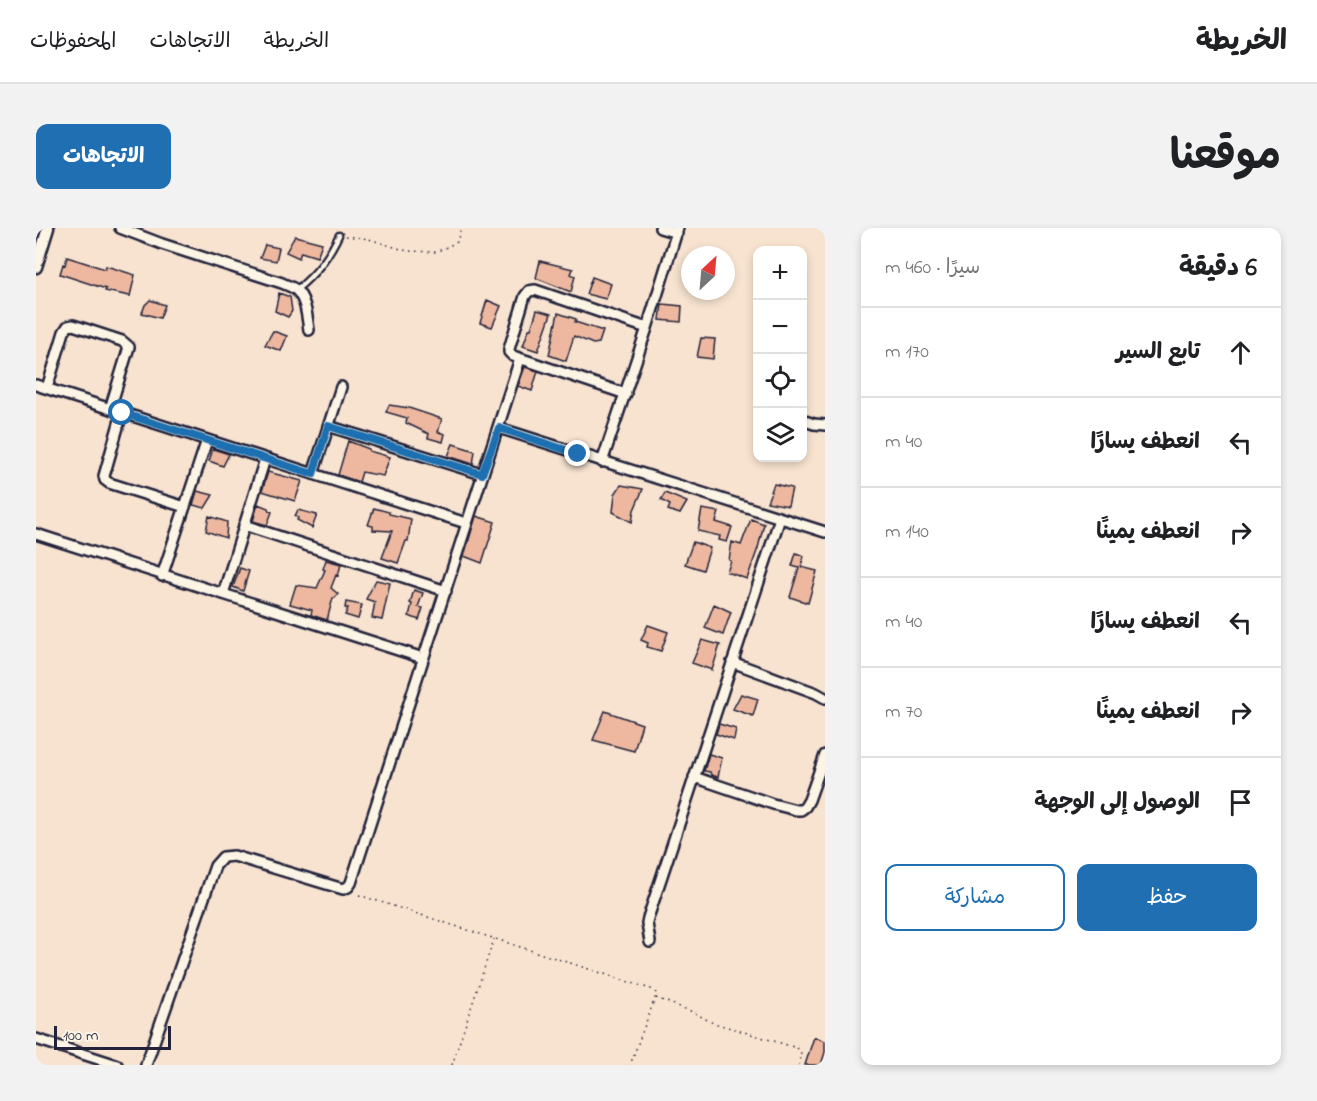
<!DOCTYPE html>
<html lang="ar">
<head>
<meta charset="utf-8">
<style>
	:root { --surface:#fff; --page:#f2f2f2; --text:#202124; --muted:#757577; --line:#e0e0e0; --accent:#1f6fb2 }
	body { margin:0; font-family:"Indie Flower","Playpen Sans Arabic",sans-serif; background:var(--page); color:var(--text); direction:rtl }
	.controls { position:absolute; right:18px; top:18px; display:grid; overflow:hidden; border-radius:12px; box-shadow:0 3px 9px #0003 }
	.controls button { width:54px; height:54px; display:grid; place-items:center; padding:0; border:0; border-bottom:2px solid var(--line); background:var(--surface); color:var(--text); font:30px sans-serif }
	.compass { position:absolute; left:645px; top:18px; width:54px; height:54px; border-radius:50%; background:var(--surface); box-shadow:0 3px 9px #0003; rotate:26deg }
	.scale { position:absolute; left:18px; bottom:15px; width:117px; box-sizing:border-box; padding-left:6px; border:3px solid #22223b; border-top:0; font-size:16px; line-height:21px; white-space:nowrap; color:#22223b; -webkit-text-stroke:4px #fcf5e5; paint-order:stroke }
	.stop { position:absolute; width:18px; height:18px; margin:-14px; border:4px solid #1f6fb2; border-radius:50%; background:#fff }
	.stop.end { background:#1f6fb2; border-color:#fff; box-shadow:0 2px 6px #0008 }
	.list { margin:0; padding:0; list-style:none }
	h2 { display:flex; justify-content:space-between; align-items:center; height:78px; margin:0; padding:0 24px; font-size:26px }
	h2 small { font-size:20px; font-weight:400; color:var(--muted) }
	.list li { display:grid; grid-template-columns:39px 1fr auto; gap:18px; align-items:center; box-sizing:border-box; height:90px; padding:0 24px; border-top:2px solid var(--line) }
	.list b { display:block; font-size:22px; white-space:nowrap }
	.list em { font-size:20px; font-style:normal; color:var(--muted) }
	.actions { display:flex; gap:12px; padding:18px 24px }
	.actions a { flex:1; padding:14px 0; border:2px solid var(--accent); border-radius:12px; text-align:center; font-size:21px; color:var(--accent) }
	.actions .main { background:var(--accent); color:#fff }
	.icon { flex:none; width:33px; height:33px; fill:none; stroke:currentColor; stroke-width:2; stroke-linecap:round; stroke-linejoin:round }
	.map { position:relative; flex:none; width:789px; height:837px; overflow:hidden; direction:ltr; border-radius:12px }
	header { display:flex; align-items:center; gap:36px; box-sizing:border-box; height:84px; padding:0 30px; background:var(--surface); border-bottom:2px solid var(--line) }
	header strong { font-size:28px }
	nav { display:flex; gap:33px; margin-inline-start:auto; font-size:21px }
	.intro { display:flex; align-items:center; justify-content:space-between; box-sizing:border-box; height:144px; padding:0 36px }
	h1 { margin:0; font-size:42px }
	.button { padding:15px 27px; border-radius:12px; background:var(--accent); color:#fff; font-size:21px; font-weight:700 }
	main { display:flex; gap:36px; padding:0 36px }
	aside { flex:1; background:var(--surface); border-radius:12px; box-shadow:0 3px 9px #0003 }
	.map>svg:first-child { display:block }
	.building { fill:#edb89f; stroke:#22223b; stroke-width:1.5 }
	.lines { fill:none; stroke-linecap:round; stroke-linejoin:round }
	.service-casing { stroke:#22223b; stroke-width:9 }
	.minor-casing { stroke:#22223b; stroke-width:14 }
	.tertiary-casing { stroke:#22223b; stroke-width:15 }
	.path { stroke:#22223b; stroke-width:1.5; stroke-dasharray:1.5 4.5; stroke-linecap:butt }
	.service { stroke:#fcf5e5; stroke-width:4.5 }
	.minor { stroke:#fcf5e5; stroke-width:9 }
	.tertiary { stroke:#fcf5e5; stroke-width:10 }
	.route { stroke:#1f6fb2; stroke-width:8 }
</style>
</head>
<body>
<header>
<strong>الخريطة</strong>
<nav><a>الخريطة</a><a>الاتجاهات</a><a>المحفوظات</a></nav>
</header>
<div class="intro"><h1>موقعنا</h1><a class="button">الاتجاهات</a></div>
<main>
<aside>
<h2>6 دقيقة<small>سيرًا · 460 m</small></h2>
<ul class="list">
<li><svg class="icon" aria-label="ahead" viewBox="0 0 24 24"><path d="M12 20V5M6 11l6-6 6 6"/></svg><div><b>تابع السير</b></div><em>170 m</em></li>
<li><svg class="icon" aria-label="left" viewBox="0 0 24 24"><path d="M17 20v-9H6M10 6l-5 5 5 5"/></svg><div><b>انعطف يسارًا</b></div><em>40 m</em></li>
<li><svg class="icon" aria-label="right" viewBox="0 0 24 24"><path d="M7 20v-9h11M14 6l5 5-5 5"/></svg><div><b>انعطف يمينًا</b></div><em>140 m</em></li>
<li><svg class="icon" aria-label="left" viewBox="0 0 24 24"><path d="M17 20v-9H6M10 6l-5 5 5 5"/></svg><div><b>انعطف يسارًا</b></div><em>40 m</em></li>
<li><svg class="icon" aria-label="right" viewBox="0 0 24 24"><path d="M7 20v-9h11M14 6l5 5-5 5"/></svg><div><b>انعطف يمينًا</b></div><em>70 m</em></li>
<li><svg class="icon" aria-label="arrive" viewBox="0 0 24 24"><path d="M6 21V4h12l-3 4 3 4H6"/></svg><div><b>الوصول إلى الوجهة</b></div></li>
</ul>
<div class="actions"><a class="main">حفظ</a><a>مشاركة</a></div>
</aside>
<div class="map">
<svg width="789" height="837" viewBox="0 0 789 837">
	<rect width="100%" height="100%" fill="#f8e3d0"/>
	<filter id="ink" filterUnits="userSpaceOnUse"><feTurbulence type="fractalNoise" baseFrequency=".0167" numOctaves="2"/><feDisplacementMap in="SourceGraphic" scale="12" xChannelSelector="R" yChannelSelector="G"/><feConvolveMatrix kernelMatrix="1 2 1 2 8 2 1 2 1" color-interpolation-filters="sRGB"/></filter>
	<g filter="url(#ink)">
		<path class="building" d="M259 8 286 15 281 29 265 24 263 30 250 24Z
			M229 17 243 20 240 33 224 30Z
			M31 29 69 41 70 38 99 47 94 68 69 63 70 61 24 46 27 36 29 37Z
			M504 33 537 41 535 46 539 48 535 64 500 50Z
			M556 49 575 56 570 71 550 66Z
			M243 65 254 69 256 83 252 89 239 83Z
			M114 72 129 77 124 90 106 85 109 77Z
			M451 72 465 78 456 99 444 95Z
			M626 76 646 78 645 94 624 92Z
			M501 82 515 86 502 123 487 118 493 101H495Z
			M522 85 540 91 539 94 567 103 563 115 557 116 538 108 530 133 513 127Z
			M237 103 251 108 245 123 229 117Z
			M665 110 679 111 677 131 661 129Z
			M489 139 502 143 496 163 482 158Z
			M353 177 373 180 406 191 402 204 409 206 407 214 392 210 393 206 370 195 371 190 350 184Z
			M312 213 333 221V223L354 229 347 248 326 244 323 254 302 247Z
			M417 216 439 223 437 236 412 228Z
			M177 221 193 226 187 238 173 233Z
			M232 244 266 253 259 273 226 263Z
			M738 256 756 260 752 278 731 274Z
			M585 257 607 261 598 282 596 294 577 284 579 266Z
			M161 263 177 267 169 280 157 277Z
			M629 265 651 274 644 286 632 282 634 277 625 272Z
			M222 276 232 280 233 283 236 284 231 297 217 293Z
			M338 280 353 284V286L375 291 372 313H370L362 335 346 330 356 303 337 302V298L332 297Z
			M666 281 683 284 680 294 696 299 691 314 683 312 684 308 662 303Z
			M262 282 281 287 276 300 261 292 262 290 259 288Z
			M173 288 191 294 190 310 170 303Z
			M440 288 459 294 446 335 428 328Z
			M715 291 728 296 722 320 711 351 691 344 695 333 693 332 696 314 705 317Z
			M657 314 674 320 667 342 649 336Z
			M760 325 768 328 765 339 781 343 772 375 754 369 763 340 756 338Z
			M290 332 305 336 302 348 300 347 295 360 302 366 299 370H297L291 392 275 387 276 382 254 376 260 357 281 360 289 342 287 341Z
			M204 340 213 343 207 363 197 359Z
			M340 352 354 355 346 392 336 390 339 374 330 371Z
			M378 362 387 365 382 379 387 380 383 392 373 388 376 376 374 375Z
			M310 374 326 377 322 391 309 387 312 380H309Z
			M678 376 695 384 687 407 669 400Z
			M612 397 632 404 625 423 611 419 612 415 605 412Z
			M666 412 684 417 676 442 656 435Z
			M705 466 722 471 717 488 697 481Z
			M569 483 606 496 598 523 557 512Z
			M683 496 700 501 698 512 680 506Z
			M673 526 686 530 682 549 675 547 674 544 668 543Z
			M778 809 789 813V824L785 837H769Z"/>
		<g class="lines">
			<g class="service-casing">
				<path id="service" d="M260 62C280 46 292 30 303 7"/>
			</g>
			<g class="minor-casing">
				<path id="minor" d="M84 0 126 16 246 55C250 57 256 59 259 61 270 70 271 89 273 102
					M624 0 641 5
					M0 157 430 295
					M11 160 28 104 32 98 37 97 86 113 93 119 74 181
					M590 166 477 128 473 124V121L489 68 493 63 499 62 611 100
					M86 185 68 248 69 252 73 255 149 279
					M766 192 778 196 789 197
					M292 198 446 246
					M463 200 789 304
					M566 234 611 100 642 0
					M277 246 305 159
					M208 297 410 363
					M0 306 387 430
					M126 348 171 212
					M187 366 229 231
					M696 434 780 465 789 470
					M658 549 737 576 760 582H765L769 579 773 572 789 527
					M614 714 611 695 612 690 744 290
					M0 811 81 837
					M110 837 179 638 187 629 198 628 307 661 312 659 315 655 484 131"/>
			</g>
			<g class="tertiary-casing">
				<path id="tertiary" d="M0 39 12 0"/>
			</g>
			<path class="path" d="M782 0 789 1
				M310 8 333 11 371 23 400 24 421 14 425 0
				M323 667 618 762 620 765 619 770 594 837
				M620 770 657 784 675 794 761 820 765 824 763 837
				M416 837 458 711"/>
			<use href="#service" class="service"/>
			<use href="#minor" class="minor"/>
			<use href="#tertiary" class="tertiary"/>
		</g>
	</g>
	<g class="lines" filter="url(#ink)">
		<path class="route" d="M86 185 277 246 292 198 446 246 463 200 542 226"/>
	</g>
</svg>
<div class="controls">
<button>+</button>
<button>−</button>
<button><svg class="icon" aria-label="locate" viewBox="0 0 24 24"><circle cx="12" cy="12" r="6"/><path d="M12 2v4M12 18v4M2 12h4M18 12h4"/></svg></button>
<button><svg class="icon" aria-label="layers" viewBox="0 0 24 24"><path d="M12 4l9 5-9 5-9-5zM3 14l9 5 9-5"/></svg></button>
</div>
<svg class="compass" viewBox="-18 -18 36 36"><path d="M0-13l5 13h-10z" fill="#e53935"/><path d="M0 13l5-13h-10z" fill="#757577"/></svg>
<div class="scale">100 m</div>
<div class="stop" style="left:86px;top:185px"></div>
<div class="stop end" style="left:542px;top:226px"></div>
</div>
</main>
</body>
</html>
